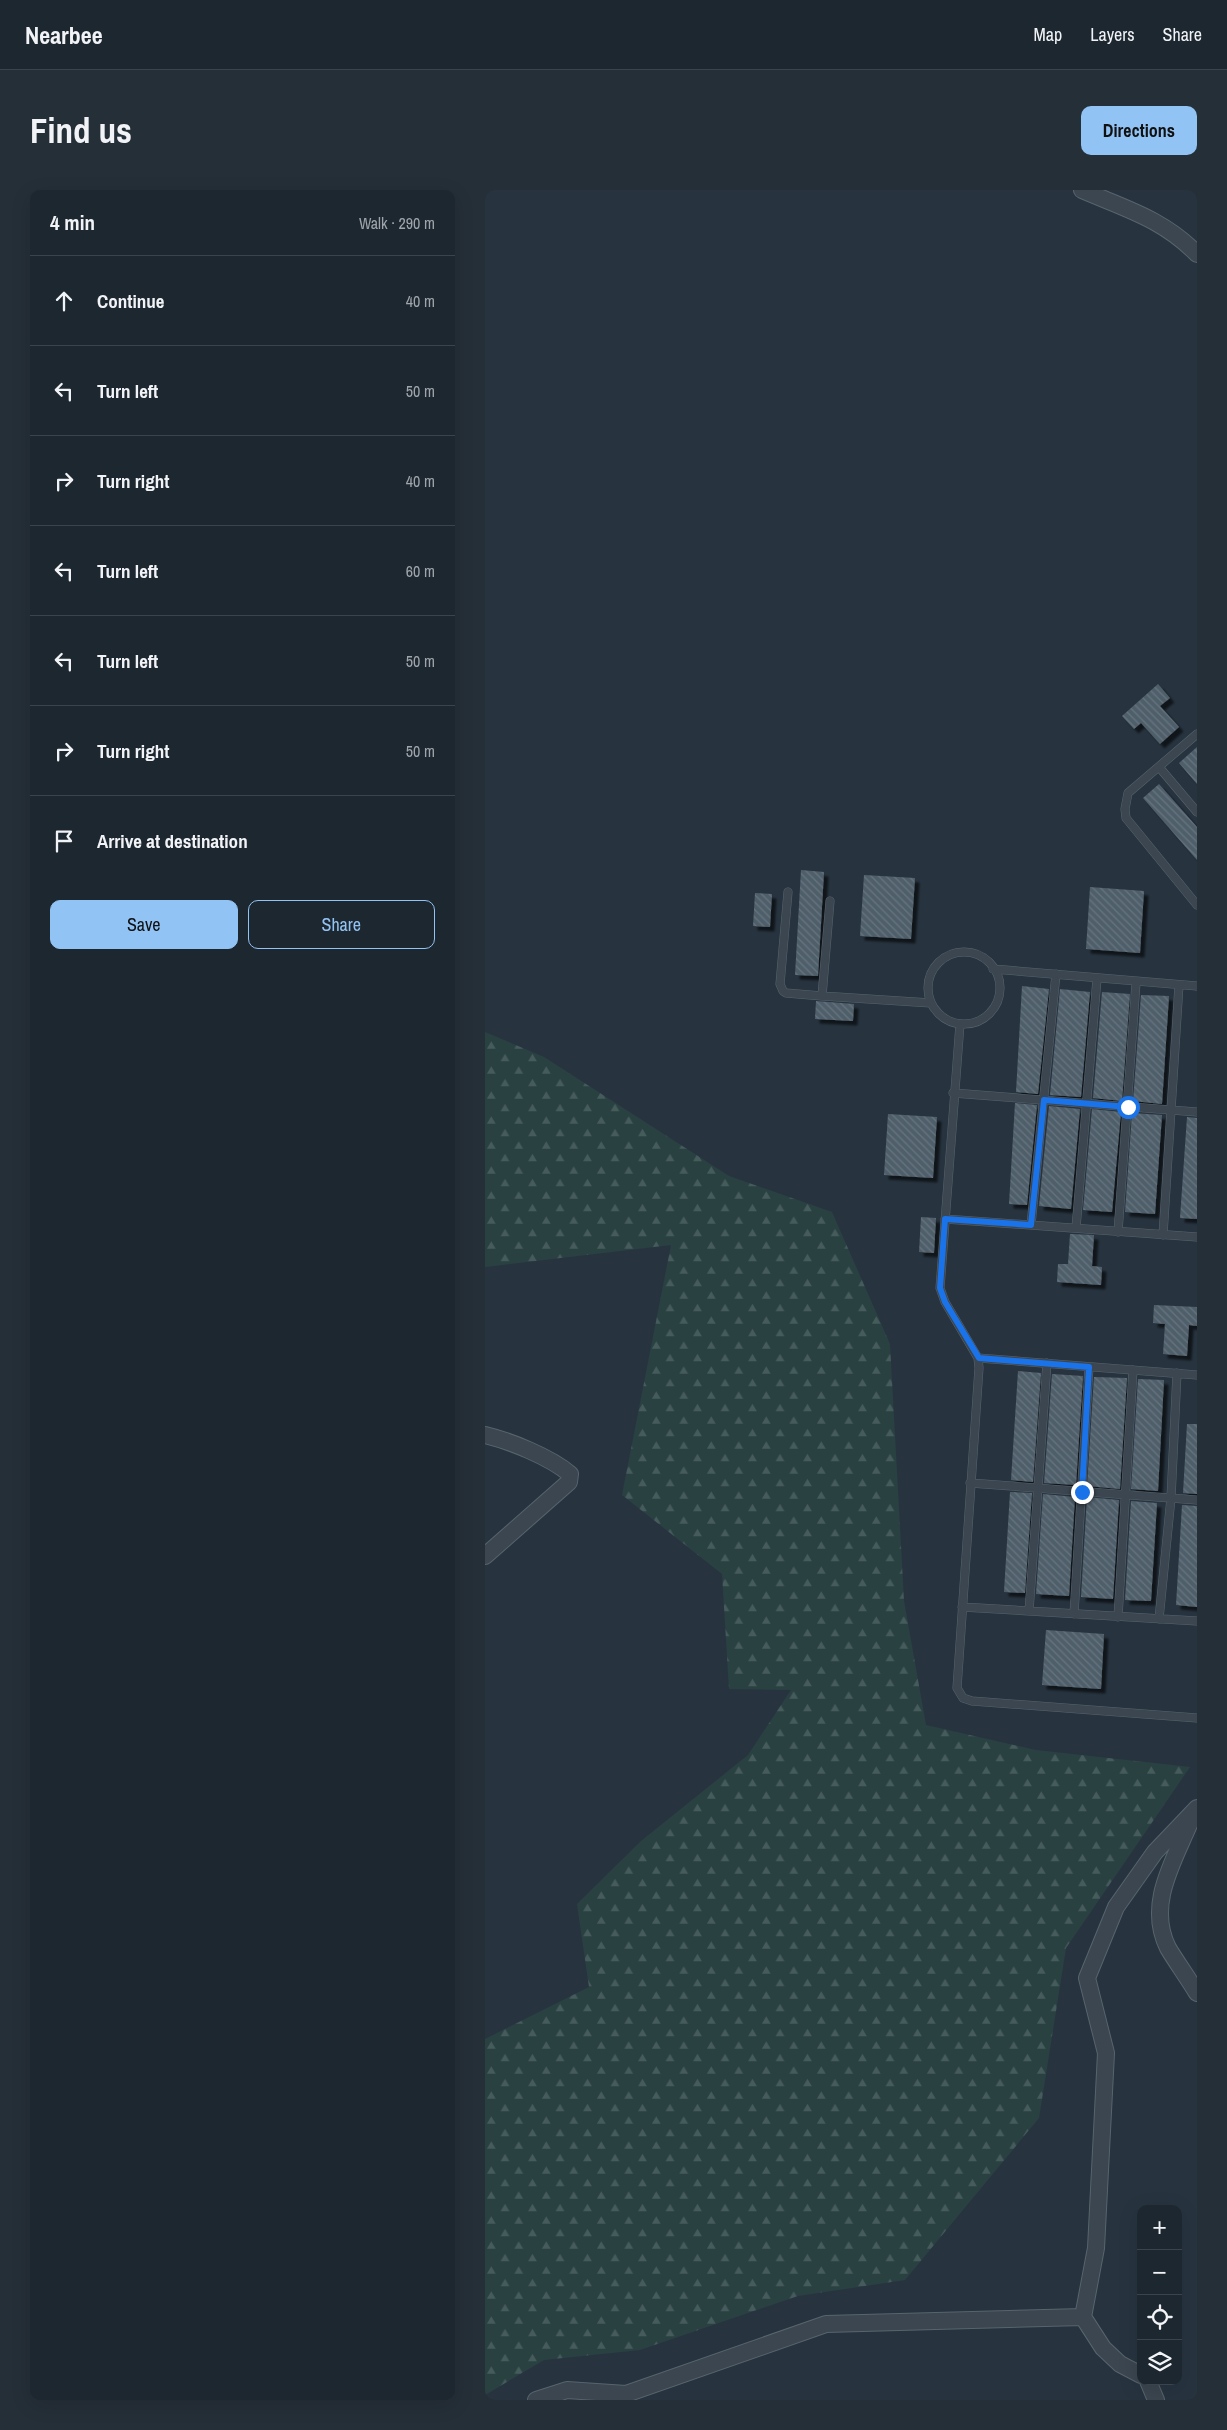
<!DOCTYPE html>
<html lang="en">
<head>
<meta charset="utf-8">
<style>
	:root { --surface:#1d2730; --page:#252f38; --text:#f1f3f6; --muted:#a0a5ab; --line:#3b444c; --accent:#92c3f5 }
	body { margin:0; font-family:"Archivo Narrow",sans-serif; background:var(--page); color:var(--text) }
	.controls { position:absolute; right:15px; bottom:15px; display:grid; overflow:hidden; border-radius:10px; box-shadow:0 5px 20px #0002 }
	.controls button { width:45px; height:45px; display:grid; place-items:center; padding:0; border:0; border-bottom:1px solid var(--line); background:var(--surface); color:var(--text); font:25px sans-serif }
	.stop { position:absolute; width:15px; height:15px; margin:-11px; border:4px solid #1a73e8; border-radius:50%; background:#fff }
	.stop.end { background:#1a73e8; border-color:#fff; box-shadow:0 1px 5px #0008 }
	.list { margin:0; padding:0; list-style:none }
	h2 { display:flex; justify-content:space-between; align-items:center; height:65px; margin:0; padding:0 20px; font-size:21px }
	h2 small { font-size:16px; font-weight:400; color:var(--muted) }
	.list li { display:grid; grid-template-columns:32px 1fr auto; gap:15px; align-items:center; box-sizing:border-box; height:90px; padding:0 20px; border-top:1px solid var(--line) }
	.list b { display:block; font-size:19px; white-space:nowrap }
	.list em { font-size:16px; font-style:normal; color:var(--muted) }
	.actions { display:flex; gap:10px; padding:15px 20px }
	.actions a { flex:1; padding:11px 0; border:1px solid var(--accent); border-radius:10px; text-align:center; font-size:18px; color:var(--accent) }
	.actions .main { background:var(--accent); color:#111 }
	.icon { flex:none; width:28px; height:28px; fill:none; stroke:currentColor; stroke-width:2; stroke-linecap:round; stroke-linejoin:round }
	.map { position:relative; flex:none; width:712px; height:2210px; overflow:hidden; border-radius:10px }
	header { display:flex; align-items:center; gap:30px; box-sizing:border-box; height:70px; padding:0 25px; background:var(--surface); border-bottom:1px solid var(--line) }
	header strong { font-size:24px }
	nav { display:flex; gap:28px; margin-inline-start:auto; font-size:18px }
	.intro { display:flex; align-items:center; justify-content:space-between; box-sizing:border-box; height:120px; padding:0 30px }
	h1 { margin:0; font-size:35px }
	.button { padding:12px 22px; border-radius:10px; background:var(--accent); color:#111; font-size:18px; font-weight:700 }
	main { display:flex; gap:30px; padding:0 30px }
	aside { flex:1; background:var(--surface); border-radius:10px; box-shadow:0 5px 20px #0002 }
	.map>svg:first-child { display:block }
	.forest { fill:url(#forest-firs) }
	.building { fill:url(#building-back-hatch); filter:url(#shadow) }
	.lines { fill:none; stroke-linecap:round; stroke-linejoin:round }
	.service-casing { stroke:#58646d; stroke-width:9 }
	.minor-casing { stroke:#58646d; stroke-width:18 }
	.service { stroke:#3b4650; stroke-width:8 }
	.minor { stroke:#3b4650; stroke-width:16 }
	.route { stroke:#1a73e8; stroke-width:6 }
</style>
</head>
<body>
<header>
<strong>Nearbee</strong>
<nav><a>Map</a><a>Layers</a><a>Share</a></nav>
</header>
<div class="intro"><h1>Find us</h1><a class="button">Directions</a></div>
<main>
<aside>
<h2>4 min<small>Walk · 290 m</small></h2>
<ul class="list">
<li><svg class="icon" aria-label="ahead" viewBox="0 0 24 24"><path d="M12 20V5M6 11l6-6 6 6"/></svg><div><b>Continue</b></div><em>40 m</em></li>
<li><svg class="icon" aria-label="left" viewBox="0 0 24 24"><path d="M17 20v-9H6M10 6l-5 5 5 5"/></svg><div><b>Turn left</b></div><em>50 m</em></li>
<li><svg class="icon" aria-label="right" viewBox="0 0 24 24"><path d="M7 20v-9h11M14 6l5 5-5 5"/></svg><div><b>Turn right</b></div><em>40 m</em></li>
<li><svg class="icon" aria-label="left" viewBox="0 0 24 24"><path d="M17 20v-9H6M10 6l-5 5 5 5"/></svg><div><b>Turn left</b></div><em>60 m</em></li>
<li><svg class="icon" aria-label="left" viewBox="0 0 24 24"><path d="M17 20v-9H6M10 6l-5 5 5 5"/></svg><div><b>Turn left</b></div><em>50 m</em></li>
<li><svg class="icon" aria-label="right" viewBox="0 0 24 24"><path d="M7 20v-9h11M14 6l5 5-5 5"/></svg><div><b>Turn right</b></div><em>50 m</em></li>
<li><svg class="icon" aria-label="arrive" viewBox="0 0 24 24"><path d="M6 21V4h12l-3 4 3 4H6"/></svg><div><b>Arrive at destination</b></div></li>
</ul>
<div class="actions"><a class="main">Save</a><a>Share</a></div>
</aside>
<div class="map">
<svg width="712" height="2210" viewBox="0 0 712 2210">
	<defs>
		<pattern id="forest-firs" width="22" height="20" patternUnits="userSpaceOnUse" patternTransform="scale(1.25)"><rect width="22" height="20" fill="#294141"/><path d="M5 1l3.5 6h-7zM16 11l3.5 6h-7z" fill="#465b5b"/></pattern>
		<pattern id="building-back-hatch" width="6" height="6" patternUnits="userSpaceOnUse" patternTransform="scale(1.25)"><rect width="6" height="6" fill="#505f6b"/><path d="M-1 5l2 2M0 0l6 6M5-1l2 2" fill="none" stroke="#67747f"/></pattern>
		<filter id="shadow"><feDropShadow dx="4.5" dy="4.5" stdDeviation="1" flood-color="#0009"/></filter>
	</defs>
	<rect width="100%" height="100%" fill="#273440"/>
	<path class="forest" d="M0 842 59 867 244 986 347 1022 405 1154 419 1411 441 1535 551 1560 705 1577 581 1758 554 1928 420 2090 313 2106 155 2160 59 2170 0 2205V1849L104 1797 92 1714 156 1651 263 1565 306 1500 244 1499 237 1384 137 1305 186 1055 0 1077Z"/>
	<path class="building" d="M673 494 685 508 675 516 694 537 675 554 656 533 649 539 637 526Z
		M712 557V594L694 573Z
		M674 594 712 637V670L658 608Z
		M316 680 339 682 333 786 310 785Z
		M379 685 430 688 426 749 375 746Z
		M605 697 659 701 655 763 601 759Z
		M270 703 287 704 285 737 268 736Z
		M537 796 564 799 553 904 531 902Z
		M575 799 605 802 596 907 565 905Z
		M617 802 645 804 637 911 608 908Z
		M656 805 684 806 677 914 648 911Z
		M331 811 369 814 368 831 330 829Z
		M530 913 552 915 542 1015 524 1014Z
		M564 916 595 919 586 1019 554 1016Z
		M607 919 636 922 627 1022 598 1020Z
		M647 923 677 925 670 1024 640 1022Z
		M403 924 452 927 448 988 399 985Z
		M702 927 712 928V1029L695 1028Z
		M436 1027 451 1028 449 1063 434 1062Z
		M585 1044 609 1045 607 1076 617 1077 616 1095 572 1092 573 1074H583Z
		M669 1115 712 1117V1136L704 1135 702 1166 678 1164 680 1134 668 1133Z
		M533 1181 556 1183 548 1292 526 1290Z
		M567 1184 598 1186 591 1295 559 1293Z
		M609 1187 642 1188 635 1299 602 1296Z
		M653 1189 679 1190 673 1301 646 1299Z
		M702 1234H712V1304L698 1303Z
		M525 1302 547 1303 540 1403 519 1402Z
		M558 1304 590 1307 584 1406 551 1404Z
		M602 1307 634 1310 628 1409 596 1407Z
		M646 1311 672 1313 666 1411 640 1410Z
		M697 1315 712 1316V1417L691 1415Z
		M561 1440 619 1444 616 1499 557 1495Z"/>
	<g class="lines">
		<g class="service-casing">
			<path id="service" d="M712 544 643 603 640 619 641 628 712 715
				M674 577 712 622
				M303 702 295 794 298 801 301 803 337 806
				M345 711 337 806 446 813
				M443 798a36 36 0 1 1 72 0a36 36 0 1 1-72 0Z
				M508 779 712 796
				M475 834 455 1098 460 1112 493 1168 494 1178 472 1498 478 1508 487 1511 712 1528
				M468 903 712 922
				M460 1029 712 1047
				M546 1035 571 784
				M591 1038 612 789
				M633 1042 651 793
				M678 1045 694 795
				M493 1168 712 1185
				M485 1293 712 1310
				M477 1417 712 1431
				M544 1421 562 1173
				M589 1424 604 1177
				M633 1427 648 1180
				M674 1429 686 1308 692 1183"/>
		</g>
		<g class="minor-casing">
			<path id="minor" d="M597 0C641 19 678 29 712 64
				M0 1245C25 1251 65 1267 85 1284L84 1292 0 1366
				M706 1630C689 1671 661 1714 683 1758 692 1773 703 1788 712 1803
				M656 2185 635 2174 618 2158 598 2127 611 2058 621 1863 602 1788 631 1717 670 1662 712 1618
				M663 2191 671 2210
				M51 2210 82 2200 141 2204 341 2134 598 2127"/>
		</g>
		<use href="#service" class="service"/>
		<use href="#minor" class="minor"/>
	</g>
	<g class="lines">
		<path class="route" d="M597 1302 604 1177 494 1168 460 1112 455 1098 460 1029 546 1035 559 910 643 917"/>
	</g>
</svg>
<div class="controls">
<button>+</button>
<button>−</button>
<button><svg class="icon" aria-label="locate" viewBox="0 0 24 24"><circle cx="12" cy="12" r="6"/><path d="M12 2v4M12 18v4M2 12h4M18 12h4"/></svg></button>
<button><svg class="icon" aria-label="layers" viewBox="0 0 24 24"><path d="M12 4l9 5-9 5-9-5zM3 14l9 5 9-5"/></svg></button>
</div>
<div class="stop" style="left:643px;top:917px"></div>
<div class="stop end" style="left:597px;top:1302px"></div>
</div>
</main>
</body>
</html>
